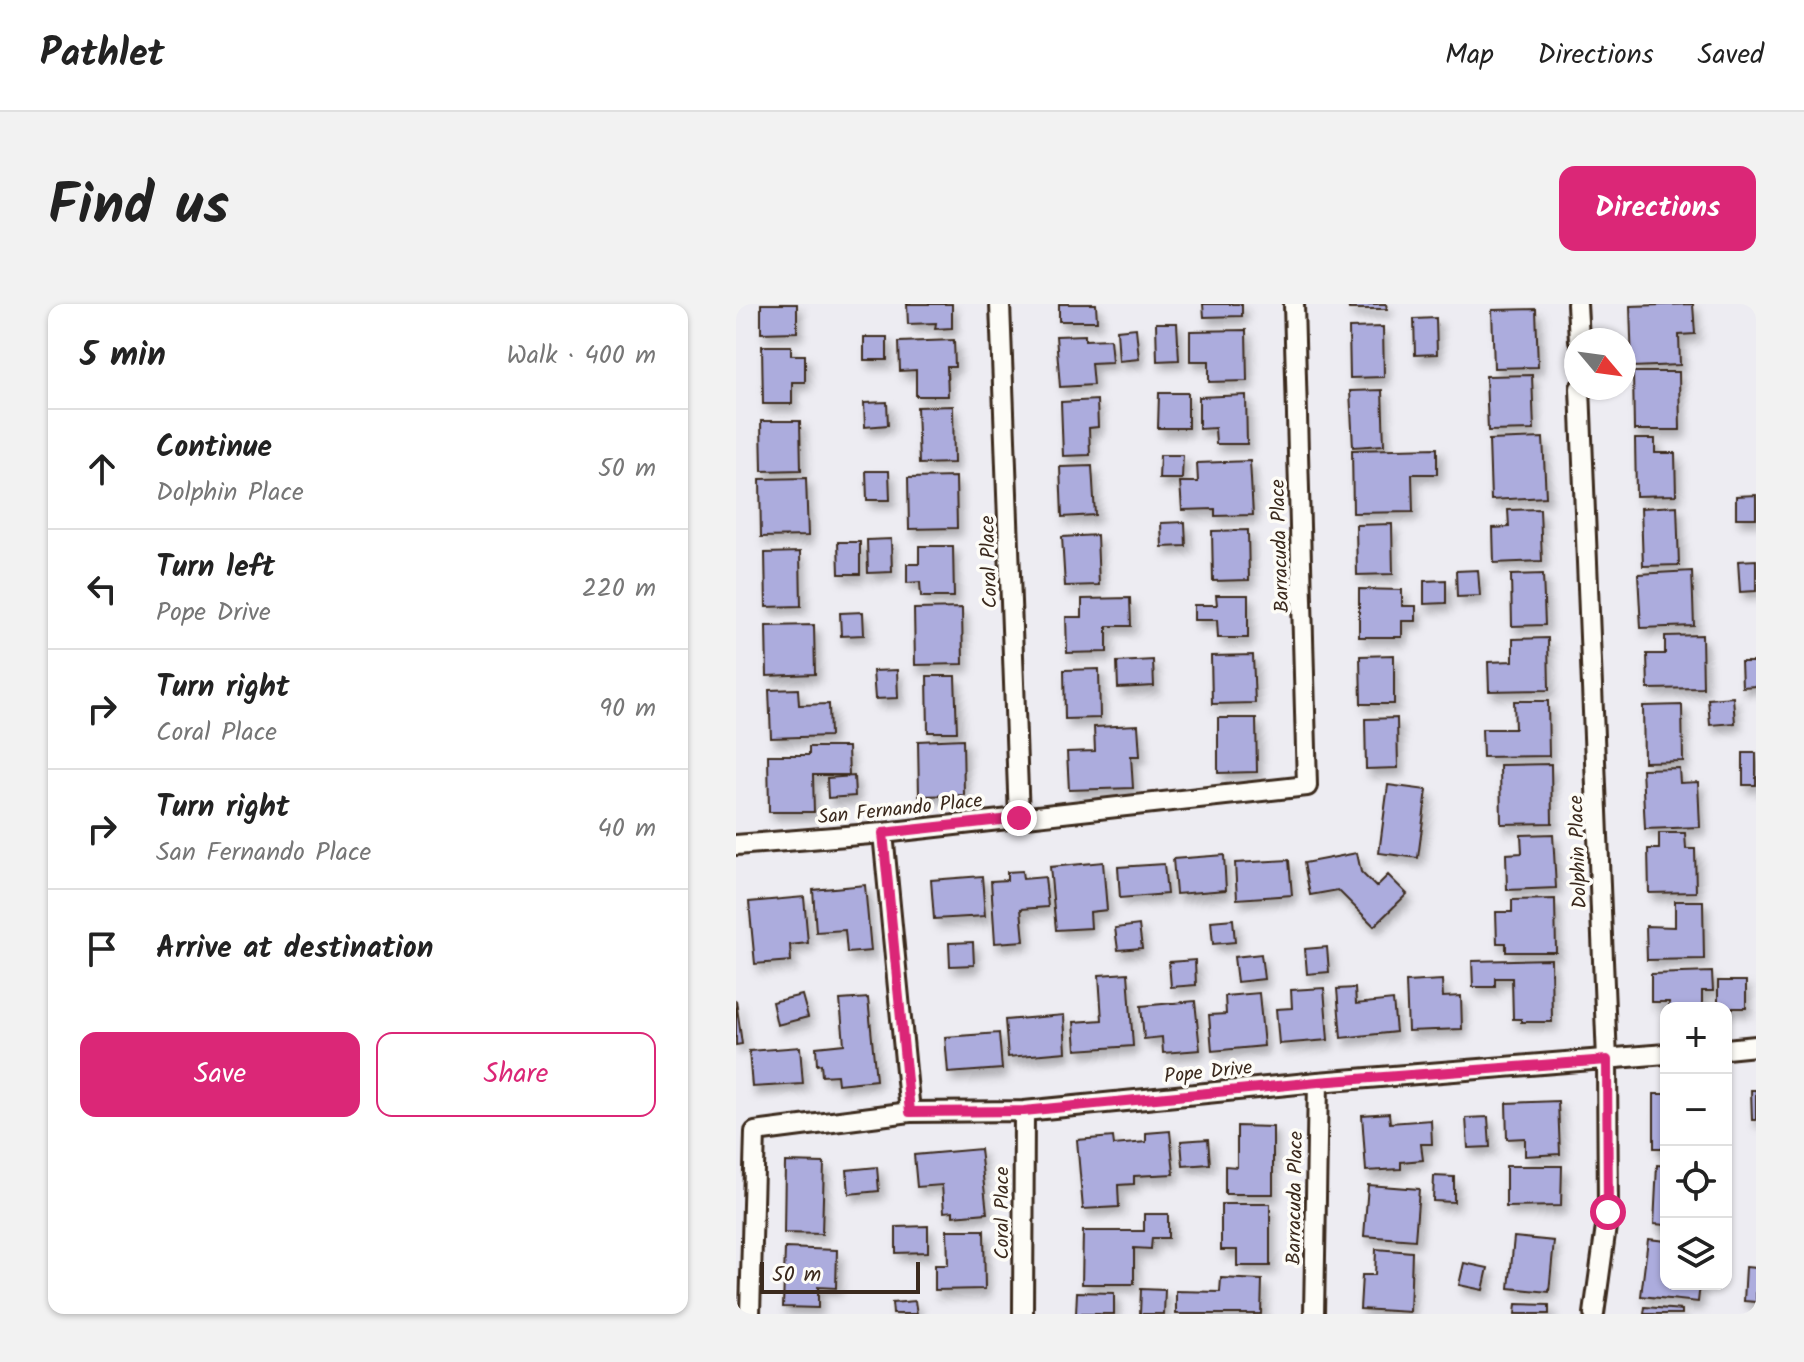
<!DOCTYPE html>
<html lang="en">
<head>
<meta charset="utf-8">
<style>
	:root { --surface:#fff; --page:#f2f2f2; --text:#222; --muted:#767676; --line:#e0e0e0; --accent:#db2777 }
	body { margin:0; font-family:Kalam,sans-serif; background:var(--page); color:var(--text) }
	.controls { position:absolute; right:24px; bottom:24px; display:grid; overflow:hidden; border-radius:16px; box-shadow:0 2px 6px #0004 }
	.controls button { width:72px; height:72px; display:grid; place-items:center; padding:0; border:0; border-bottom:2px solid var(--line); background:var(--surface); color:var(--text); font:40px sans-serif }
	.compass { position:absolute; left:828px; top:24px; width:72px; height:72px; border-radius:50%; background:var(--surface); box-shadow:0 2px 6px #0004; rotate:119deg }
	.scale { position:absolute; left:24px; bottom:20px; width:160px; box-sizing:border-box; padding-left:8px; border:4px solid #3b2a1e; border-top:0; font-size:22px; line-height:28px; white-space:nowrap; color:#3b2a1e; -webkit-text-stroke:6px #fdfcf7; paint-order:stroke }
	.stop { position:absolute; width:24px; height:24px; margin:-18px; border:6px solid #db2777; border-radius:50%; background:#fff }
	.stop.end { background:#db2777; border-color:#fff; box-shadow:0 2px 8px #0008 }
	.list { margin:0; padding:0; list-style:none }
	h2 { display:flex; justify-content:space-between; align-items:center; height:104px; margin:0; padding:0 32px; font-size:34px }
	h2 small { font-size:26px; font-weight:400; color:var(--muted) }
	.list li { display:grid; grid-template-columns:52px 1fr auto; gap:24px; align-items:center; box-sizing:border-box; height:120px; padding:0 32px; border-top:2px solid var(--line) }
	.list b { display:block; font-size:30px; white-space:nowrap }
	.list p { margin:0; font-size:26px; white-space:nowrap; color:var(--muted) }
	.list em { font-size:26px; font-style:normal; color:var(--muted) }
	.actions { display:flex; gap:16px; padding:24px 32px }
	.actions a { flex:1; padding:18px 0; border:2px solid var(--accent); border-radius:16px; text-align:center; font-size:28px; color:var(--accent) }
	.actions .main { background:var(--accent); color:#fff }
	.icon { flex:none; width:44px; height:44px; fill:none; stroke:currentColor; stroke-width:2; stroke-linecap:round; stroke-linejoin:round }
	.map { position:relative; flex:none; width:1020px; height:1010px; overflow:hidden; border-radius:16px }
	header { display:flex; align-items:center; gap:48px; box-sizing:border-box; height:112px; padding:0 40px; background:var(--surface); border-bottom:2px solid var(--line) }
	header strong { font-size:38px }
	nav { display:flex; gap:44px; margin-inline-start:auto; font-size:28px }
	.intro { display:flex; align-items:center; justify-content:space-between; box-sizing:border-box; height:192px; padding:0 48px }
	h1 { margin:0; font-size:56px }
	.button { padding:20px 36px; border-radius:16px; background:var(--accent); color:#fff; font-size:28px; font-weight:700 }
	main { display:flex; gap:48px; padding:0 48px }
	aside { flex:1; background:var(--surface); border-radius:16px; box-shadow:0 2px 6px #0004 }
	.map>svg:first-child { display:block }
	.building { fill:#acacdd; stroke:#3b2a1e; stroke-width:2; filter:url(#shadow) }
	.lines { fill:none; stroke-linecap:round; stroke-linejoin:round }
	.minor-casing { stroke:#3b2a1e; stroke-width:24 }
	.minor { stroke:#fdfcf7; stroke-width:18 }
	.route { stroke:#db2777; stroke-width:10 }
	.labels { text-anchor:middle; stroke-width:7; stroke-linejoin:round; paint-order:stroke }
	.street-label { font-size:20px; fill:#3b2a1e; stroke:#fdfcf7 }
</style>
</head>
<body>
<header>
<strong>Pathlet</strong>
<nav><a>Map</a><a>Directions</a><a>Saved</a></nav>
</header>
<div class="intro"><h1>Find us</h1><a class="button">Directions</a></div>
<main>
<aside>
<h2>5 min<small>Walk · 400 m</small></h2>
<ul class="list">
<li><svg class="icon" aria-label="ahead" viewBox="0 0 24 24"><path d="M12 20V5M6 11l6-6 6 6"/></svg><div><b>Continue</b><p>Dolphin Place</p></div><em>50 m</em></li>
<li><svg class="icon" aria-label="left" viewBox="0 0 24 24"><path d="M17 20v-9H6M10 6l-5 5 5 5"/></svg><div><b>Turn left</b><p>Pope Drive</p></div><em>220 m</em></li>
<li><svg class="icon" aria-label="right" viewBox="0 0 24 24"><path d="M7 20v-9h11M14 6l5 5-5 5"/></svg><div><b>Turn right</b><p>Coral Place</p></div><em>90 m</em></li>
<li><svg class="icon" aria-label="right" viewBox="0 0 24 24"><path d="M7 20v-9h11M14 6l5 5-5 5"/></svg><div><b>Turn right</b><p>San Fernando Place</p></div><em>40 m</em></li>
<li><svg class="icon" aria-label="arrive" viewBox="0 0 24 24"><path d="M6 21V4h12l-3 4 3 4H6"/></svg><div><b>Arrive at destination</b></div></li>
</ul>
<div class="actions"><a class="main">Save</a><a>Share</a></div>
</aside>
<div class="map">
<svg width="1020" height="1010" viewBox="0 0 1020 1010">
	<defs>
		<filter id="shadow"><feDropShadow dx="4.5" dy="7" stdDeviation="4" flood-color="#0004"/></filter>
	</defs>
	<rect width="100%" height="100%" fill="#edecf2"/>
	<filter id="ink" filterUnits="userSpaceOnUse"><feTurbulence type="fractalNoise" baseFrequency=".0125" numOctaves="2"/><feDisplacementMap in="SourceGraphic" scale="16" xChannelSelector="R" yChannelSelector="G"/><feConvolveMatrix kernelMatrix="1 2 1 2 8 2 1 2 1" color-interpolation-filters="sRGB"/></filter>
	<g filter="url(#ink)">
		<path class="building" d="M25 0H61V28L25 29Z
			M171 0H216V24L199 25 200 19 172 20Z
			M323 0H360L361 17H323Z
			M467 0H506V12L468 13Z
			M612 0H650L651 5H613Z
			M957 0 959 30 943 31 944 61 896 63 894 2Z
			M800 5 802 63 758 64 756 6Z
			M700 14 701 50 679 51 678 15Z
			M420 19H441L443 56 421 57Z
			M647 23 648 73 614 74 613 24Z
			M400 24 403 55 383 57 381 26Z
			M510 26 511 77 473 78V57H454V27Z
			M349 31V36L374 35 376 58 355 59 357 81 324 83 320 32Z
			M128 33H151V56H128Z
			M218 36 219 63H211L212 92H180V66L164 67 163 38Z
			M26 42H55V51H69V78H56V100H27Z
			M897 68H943L944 126H898Z
			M796 71 798 126 752 127 750 72Z
			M646 86 648 141 617 143 614 87Z
			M423 89H452V124H422Z
			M510 91 511 140H480L479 124 463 125V93Z
			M361 96 362 123 353 124 354 151 327 152 325 98Z
			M151 98 152 121 129 123 128 99Z
			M217 102 218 159 183 160 181 103Z
			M25 117H64L65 166 26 167Z
			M807 134 810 193 755 196 753 136Z
			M899 135H919V149H939L940 191 900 192Z
			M701 144V170H676L677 208 617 209 616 146Z
			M424 151H447L446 175H423Z
			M514 157 517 211 479 212V205L446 206 444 178H462L461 159Z
			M356 162 359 211 326 213 324 163Z
			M130 167H153L154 196H131Z
			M220 173 221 224 173 225 172 174Z
			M70 174 72 232 25 233 24 175Z
			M1020 191V214H1000V192Z
			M941 202 943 261 907 262 905 204Z
			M804 205 806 257 758 259 757 224 773 223 772 206Z
			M449 218 450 242 426 243 425 219Z
			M656 220 657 270 621 271 620 221Z
			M512 226 513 276 477 277 476 227Z
			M361 231 363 281 329 282 326 233Z
			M155 235 156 268 132 269 131 236Z
			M102 238H124V270H103Z
			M183 242H217L218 293H185L184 278 171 279V260H183Z
			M64 248 65 302 30 303 29 249Z
			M1020 256V287L1004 288 1002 257Z
			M742 266 744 292 721 293 720 267Z
			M956 267 958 322 905 324 902 270Z
			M807 270 809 321 776 322 775 271Z
			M710 276V299L688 300V277Z
			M623 285 666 286V302H680V317H666V333H623Z
			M480 291H512V334H482L481 316H458V301H481Z
			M394 294 395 322H371V348L331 349 330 313H346V295Z
			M226 304 227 360 179 361 178 305Z
			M127 308 128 331 105 332 104 309Z
			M78 321 79 370 31 372 30 322Z
			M966 331 967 384 912 385 911 350H929V332Z
			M812 334 813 386 753 387 752 358 777 357V335Z
			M517 351 519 399 476 400 475 352Z
			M658 351V400H625L624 352Z
			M417 356 418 382 382 384 381 358Z
			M1005 358H1020V382L1006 383Z
			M363 365 364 414 329 415 328 366Z
			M161 366 162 394 139 395 137 367Z
			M191 372H219L221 428H192Z
			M62 385 63 401 93 400 94 432 35 434 33 386Z
			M997 393 999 419 974 421 972 395Z
			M778 397H812L813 452 747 453 746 425H779Z
			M946 401 947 457 908 458 907 402Z
			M482 414H520L521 468 482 469Z
			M661 414 662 464 630 465 629 415Z
			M402 421 404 452H395L397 484 333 486 331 448 359 447 358 423Z
			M227 435 228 491 183 492 182 437Z
			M73 443H112L113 471H77L78 508H33L32 451H73Z
			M1007 449H1020V481H1007Z
			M815 460 816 519 765 520 764 461Z
			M943 464 944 479 962 478 964 523 909 525 906 465Z
			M118 472 119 492 92 494 91 474Z
			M652 481 691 486 682 554 643 549Z
			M923 529H949L950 545H959L960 588 913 589 912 545H923Z
			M817 530 820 584 771 586 770 550 786 549 785 531Z
			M621 549 625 568 640 583 652 571 671 590 638 622 602 586 574 591 568 559Z
			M488 551 490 586 440 590 437 555Z
			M553 556 556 591 501 595 499 559Z
			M367 558 371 606 354 608 355 624 320 626 314 563Z
			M428 560 431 590 384 594 382 563Z
			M286 567 287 575 309 573 312 603 285 605 288 637 259 639 255 577 271 576V568Z
			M246 572 249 612 198 615 195 576Z
			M129 581 135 647 111 649 109 626 80 628 77 586Z
			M68 593 72 639 54 641 55 657 19 660 13 598Z
			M819 595 820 648H770V639H761L760 608H776V596Z
			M939 597H967L968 655 911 656 910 622 939 623Z
			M497 615 499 638 477 640 475 617Z
			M403 621 406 644 382 646 379 624Z
			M237 638 238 661 214 662 213 639Z
			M591 643 593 668 571 670 569 645Z
			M525 650 528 675 501 678 498 653Z
			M815 655 816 718H785V715H777L776 674H759V683H737L736 657Z
			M459 656 460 681 435 683 433 658Z
			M976 668 977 687H966V704H933V698H915V670Z
			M392 669 397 742 340 746 338 718 366 716 363 671Z
			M706 676 707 693 725 692 726 725 672 727 670 678Z
			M982 677H1010V704H982Z
			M588 684 592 736 543 740 540 705 556 704 555 686Z
			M619 684 620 700 657 696 660 728 605 734 601 685Z
			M523 689 528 742 476 747 473 711 490 710 489 692Z
			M66 691 72 713 41 721 36 698Z
			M132 694 140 776 102 780 101 771 86 772 85 760 81 761 80 743 108 740 104 696Z
			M0 696 6 740 0 741Z
			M459 697 464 746 427 749 426 733 408 735 405 702Z
			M328 711 330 748 272 753 269 716Z
			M263 729 266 765 212 769 209 733Z
			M64 743 67 780 16 783 13 747Z
			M1015 786H1020V816H1016Z
			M918 790H930V844H918Z
			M822 797 824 850 789 852V834L771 835 770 799Z
			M653 809 654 819 695 816 696 840H685L687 856 665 858V865L630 867 626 811Z
			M752 813 754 843 732 844 730 814Z
			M501 822 537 823V890H489V862L501 863Z
			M434 827 438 870 398 872V880L382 881 383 903 347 905 341 836 377 833 378 841 410 838V829Z
			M472 835 474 860 447 862 445 837Z
			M244 845 251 909 217 912V907L208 908 206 881 181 883 178 851Z
			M49 858 88 859 86 930 48 929Z
			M921 861 930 862V921L918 920Z
			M770 862H826L825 902 770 903Z
			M141 863 143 887 113 890 111 866Z
			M698 872 718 873V898L697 897Z
			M632 881 683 885 679 936 628 932Z
			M485 900H534V962H501V946H485Z
			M408 910H432V934H416L415 945 398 944V980H346L347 927H408Z
			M192 922V948L160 949V923Z
			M211 926H248L249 985 199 986V961H212Z
			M778 933 818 937 813 988 773 984Z
			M912 935 930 937V980H964L962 998 905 992Z
			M49 944 101 946 100 984 82 983V1004L47 1003Z
			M640 945 676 948 674 1008 624 1005 626 971H639Z
			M728 959 752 964 747 986 723 981Z
			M1010 963 1020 964V998L1008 997Z
			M485 974 526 976 525 1010H440V987L484 988Z
			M405 985 429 986 428 1010H404Z
			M341 988 378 989V1010H340Z
			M179 997 181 1010H157L156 999Z
			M780 1000 813 1001V1010H779Z
			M909 1003 946 1006V1010H908Z"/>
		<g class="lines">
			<g class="minor-casing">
				<path id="minor" d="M264 0 283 514
					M841 0 843 36
					M844 84 871 756 872 908 858 1010
					M147 529 174 808
					M0 541 147 529 571 482 558 0
					M990 745 1020 742
					M14 1010 19 828 174 808 288 807 582 778 930 750
					M287 1010 288 807
					M578 1010 582 778"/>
			</g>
			<use href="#minor" class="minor"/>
		</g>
	</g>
	<g class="lines" filter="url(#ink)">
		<path class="route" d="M283 514 147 529 174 808 288 807 582 778 871 756 872 908"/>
	</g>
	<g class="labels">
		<g class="street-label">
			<text transform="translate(543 242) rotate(-92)" y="7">Barracuda Place</text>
			<text transform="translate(252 258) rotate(-92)" y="7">Coral Place</text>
			<text transform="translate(164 504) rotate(-6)" y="7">San Fernando Place</text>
			<text transform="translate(841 548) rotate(-92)" y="7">Dolphin Place</text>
			<text transform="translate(472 767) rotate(-6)" y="7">Pope Drive</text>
			<text transform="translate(558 894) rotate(-89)" y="7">Barracuda Place</text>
			<text transform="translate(265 909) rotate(-90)" y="7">Coral Place</text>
		</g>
	</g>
</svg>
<div class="controls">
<button>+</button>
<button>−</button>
<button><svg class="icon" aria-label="locate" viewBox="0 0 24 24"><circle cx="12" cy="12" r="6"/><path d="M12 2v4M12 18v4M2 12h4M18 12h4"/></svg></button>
<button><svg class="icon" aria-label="layers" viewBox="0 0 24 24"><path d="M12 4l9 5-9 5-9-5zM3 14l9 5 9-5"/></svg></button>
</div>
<svg class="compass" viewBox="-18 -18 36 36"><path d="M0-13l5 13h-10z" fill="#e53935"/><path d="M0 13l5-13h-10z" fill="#767676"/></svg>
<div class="scale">50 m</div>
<div class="stop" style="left:872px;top:908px"></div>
<div class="stop end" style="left:283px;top:514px"></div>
</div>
</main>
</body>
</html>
